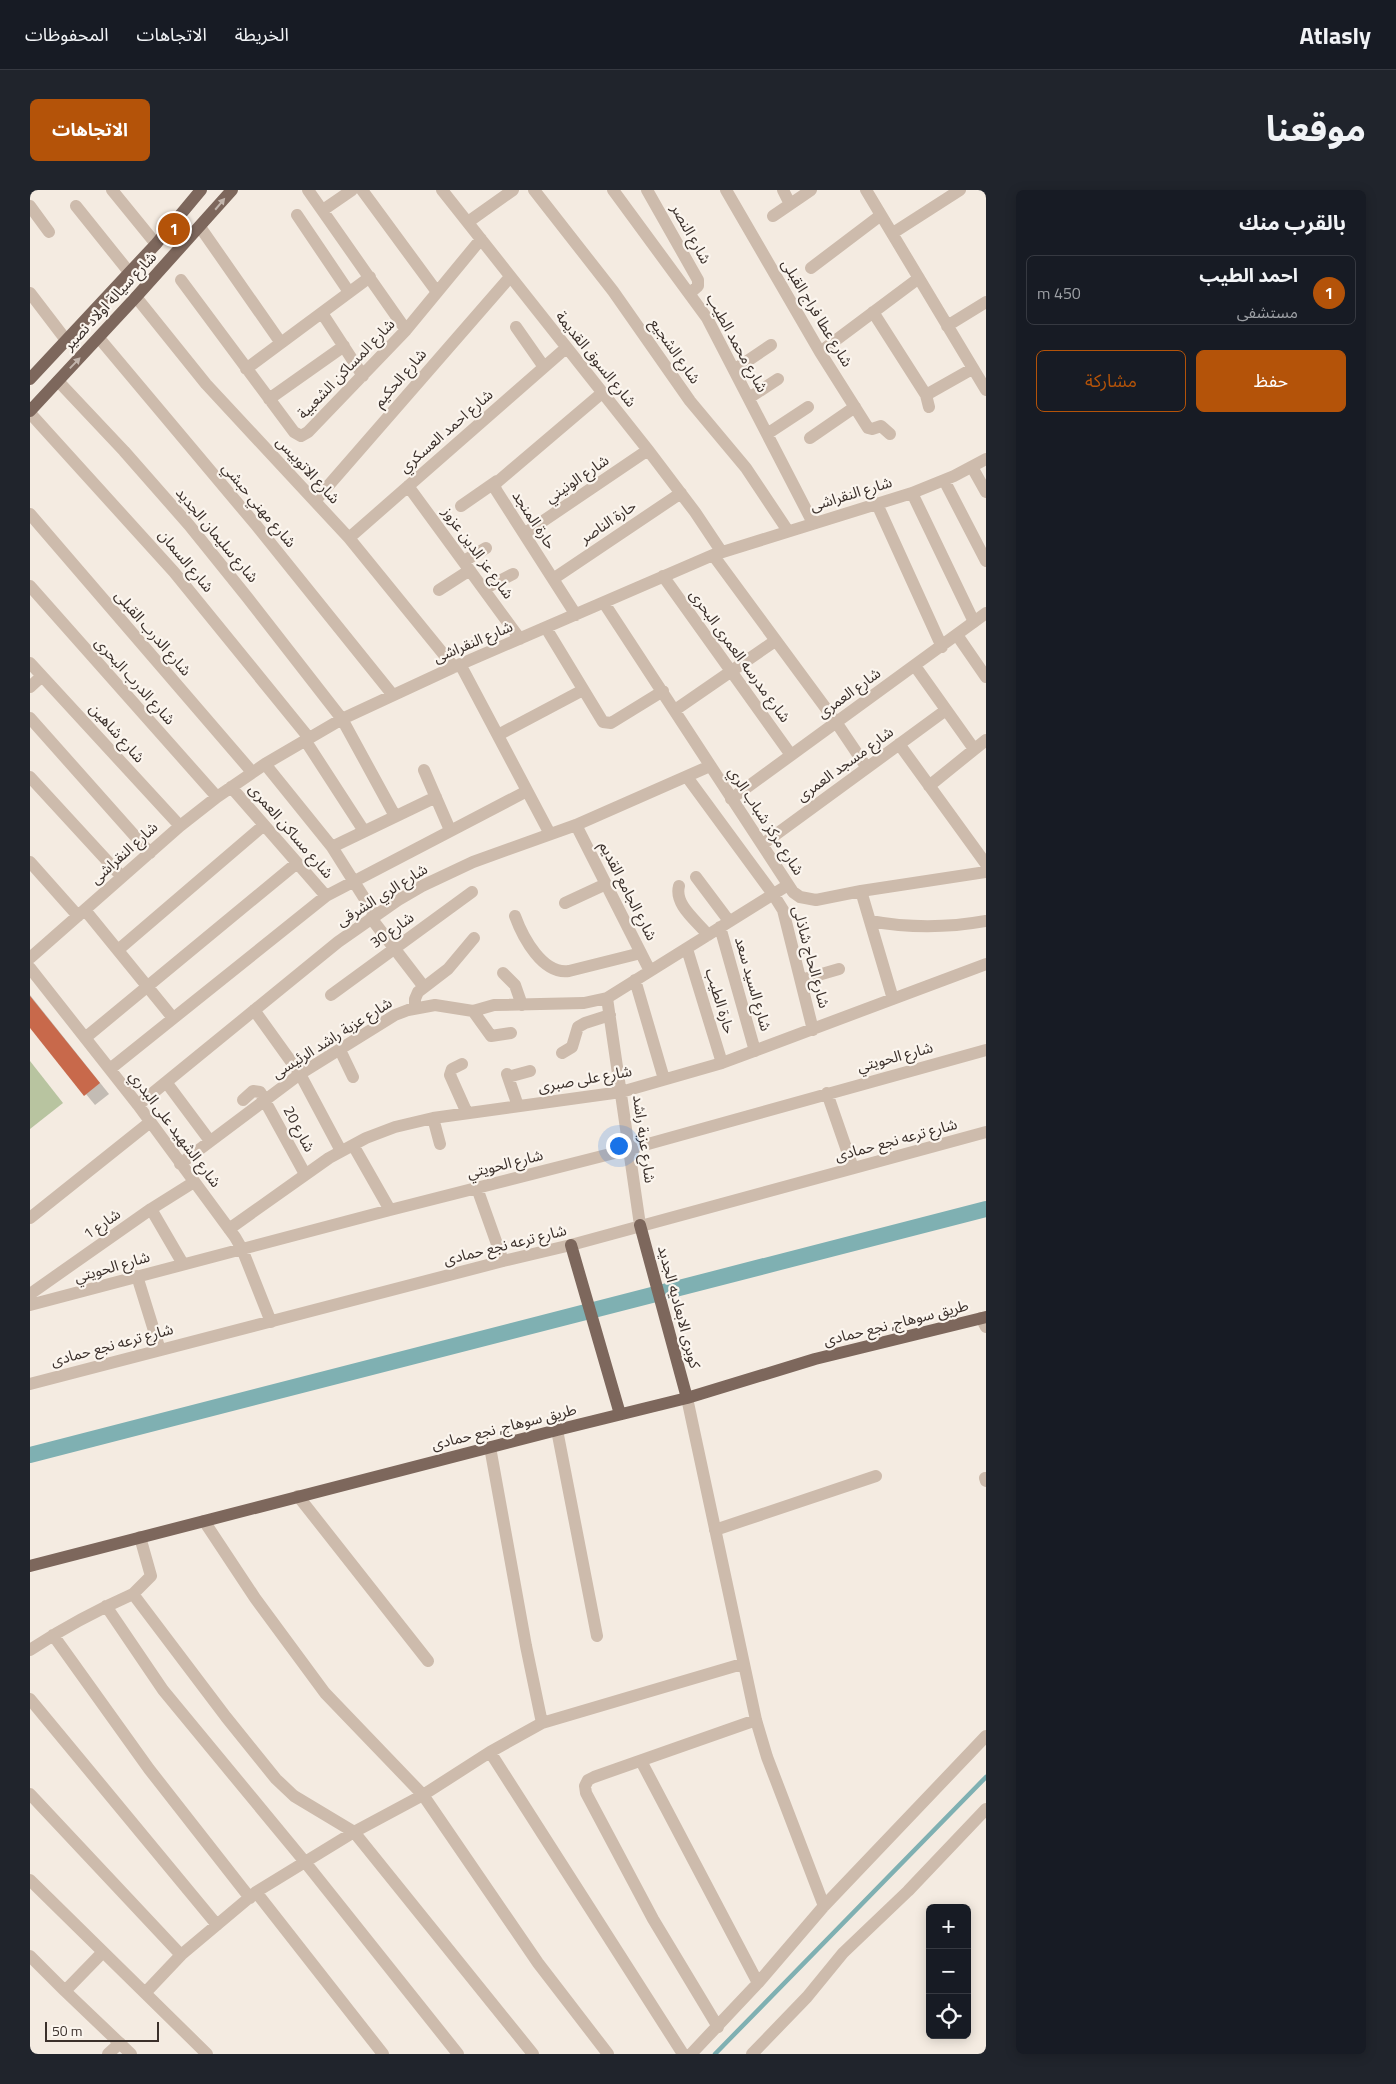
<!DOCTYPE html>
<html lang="ar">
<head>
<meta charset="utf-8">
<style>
	:root { --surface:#171b24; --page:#20242c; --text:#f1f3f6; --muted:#9ea1a6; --line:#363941; --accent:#b45309 }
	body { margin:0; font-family:"Titillium Web","Noto Sans Arabic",sans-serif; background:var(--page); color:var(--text); direction:rtl }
	.controls { position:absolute; right:15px; bottom:15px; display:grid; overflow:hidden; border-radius:8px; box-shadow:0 2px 12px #0003 }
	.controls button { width:45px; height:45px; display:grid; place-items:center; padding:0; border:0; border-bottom:1px solid var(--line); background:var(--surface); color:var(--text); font:25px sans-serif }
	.scale { position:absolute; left:15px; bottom:12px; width:114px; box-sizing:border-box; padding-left:5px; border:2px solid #3b302b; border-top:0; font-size:14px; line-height:18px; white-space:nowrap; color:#3b302b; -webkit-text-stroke:4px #fbf5ee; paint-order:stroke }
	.you { position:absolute; left:588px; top:955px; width:18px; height:18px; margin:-12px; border:4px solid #fff; border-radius:50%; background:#1a73e8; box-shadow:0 0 0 8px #1a73e833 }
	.badge { display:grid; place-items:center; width:32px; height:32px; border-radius:50%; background:var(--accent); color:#fff; font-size:16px; font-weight:700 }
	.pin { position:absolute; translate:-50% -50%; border:2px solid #fff; box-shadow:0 1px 5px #0006 }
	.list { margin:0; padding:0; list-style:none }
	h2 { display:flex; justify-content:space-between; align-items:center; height:65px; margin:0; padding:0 20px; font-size:21px }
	h2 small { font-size:16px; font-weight:400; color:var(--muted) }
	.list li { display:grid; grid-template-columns:32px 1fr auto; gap:15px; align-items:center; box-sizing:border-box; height:70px; margin:0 10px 10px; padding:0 10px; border:1px solid var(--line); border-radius:8px }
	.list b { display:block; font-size:19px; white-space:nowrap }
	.list p { margin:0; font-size:16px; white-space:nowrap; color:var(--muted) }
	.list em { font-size:16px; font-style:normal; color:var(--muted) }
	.actions { display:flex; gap:10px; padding:15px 20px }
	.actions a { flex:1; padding:11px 0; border:1px solid var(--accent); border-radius:8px; text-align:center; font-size:18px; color:var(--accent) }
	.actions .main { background:var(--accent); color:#fff }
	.icon { flex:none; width:28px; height:28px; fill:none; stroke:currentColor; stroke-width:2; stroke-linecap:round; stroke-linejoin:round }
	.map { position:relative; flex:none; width:956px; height:1864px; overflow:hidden; direction:ltr; border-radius:8px }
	header { display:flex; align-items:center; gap:30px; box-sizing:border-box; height:70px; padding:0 25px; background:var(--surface); border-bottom:1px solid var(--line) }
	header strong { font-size:24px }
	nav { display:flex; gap:28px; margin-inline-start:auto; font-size:18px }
	.intro { display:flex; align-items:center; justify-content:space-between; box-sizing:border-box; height:120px; padding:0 30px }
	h1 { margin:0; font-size:35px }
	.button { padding:12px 22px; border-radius:8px; background:var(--accent); color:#fff; font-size:18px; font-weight:700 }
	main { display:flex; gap:30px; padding:0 30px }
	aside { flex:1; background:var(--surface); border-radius:8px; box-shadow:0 2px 12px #0003 }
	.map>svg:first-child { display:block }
	.green { fill:#b8c4a0 }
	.shadow { fill:#0003 }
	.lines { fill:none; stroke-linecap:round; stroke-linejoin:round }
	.stream { stroke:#7fb0b2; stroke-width:4.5 }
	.canal { stroke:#7fb0b2; stroke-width:16 }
	.building { fill:#c8694b }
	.minor { stroke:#cdbbac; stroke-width:12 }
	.major { stroke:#7d675c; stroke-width:12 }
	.oneway { fill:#c2b5ac }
	.labels { text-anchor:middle; stroke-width:4.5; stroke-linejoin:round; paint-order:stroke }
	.street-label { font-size:15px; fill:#3b302b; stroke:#fbf5ee }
</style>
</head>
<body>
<header>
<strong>Atlasly</strong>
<nav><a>الخريطة</a><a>الاتجاهات</a><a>المحفوظات</a></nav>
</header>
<div class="intro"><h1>موقعنا</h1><a class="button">الاتجاهات</a></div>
<main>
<aside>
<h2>بالقرب منك<small></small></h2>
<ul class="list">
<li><span class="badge">1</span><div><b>احمد الطيب</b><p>مستشفى</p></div><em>450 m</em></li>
</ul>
<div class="actions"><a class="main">حفظ</a><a>مشاركة</a></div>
</aside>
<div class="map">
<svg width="956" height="1864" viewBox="0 0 956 1864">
	<rect width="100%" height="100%" fill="#f4ebe1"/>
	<path class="green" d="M0 871 33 913 0 939Z"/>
	<path class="shadow" d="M0 805 79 904 65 915 0 836Z"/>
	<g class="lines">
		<path class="stream" d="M685 1864 956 1587"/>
		<path class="canal" d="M0 1265 956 1019"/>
	</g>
	<path class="building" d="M0 806 70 893 54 906 0 838Z"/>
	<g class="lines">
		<path class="minor" d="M82 0 126 54
			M278 0 376 140
			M332 0 407 102
			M412 0 618 260 665 322 691 361
			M504 0 583 101 660 211 716 278 758 341
			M583 0 677 128 783 333
			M617 0 668 90V96L660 103
			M696 0 790 162 838 238 842 239 851 236 860 244
			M753 0 760 14
			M836 0 956 200
			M0 16 19 42
			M46 16 99 82
			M293 20 322 0
			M267 25 319 102
			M743 26 781 0
			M438 32 483 0
			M170 37 251 153
			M863 43 930 0
			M781 78 851 25
			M151 90 264 242 271 246 278 242 376 140 451 49
			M0 103 36 150
			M106 107 176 194 319 348 424 477
			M843 122 896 205 899 217
			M292 123 333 186
			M917 136 956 112
			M486 137 514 177
			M69 148 226 335 362 504
			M790 162 889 88
			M216 179 340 87
			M704 180 741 155
			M28 191 94 261 159 335 217 407 312 529 365 626
			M896 205 942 179
			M719 208 748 189
			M239 209 314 156
			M0 223 144 382 279 548
			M737 244 778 217
			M780 248 825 217
			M942 277 956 302
			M914 290 956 371
			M378 296 490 449
			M882 303 944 432
			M285 311 480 87
			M847 314 912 457
			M431 316 467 291
			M0 324 222 582
			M494 344 618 260
			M319 348 536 158
			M683 365 806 532 837 578
			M434 371 456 358
			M633 386 761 565
			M523 389 651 303
			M0 396 187 607
			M454 399 483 384
			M409 400 440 380
			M574 413 763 702 770 707 786 710 831 701 956 682
			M546 425 466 300 465 294 572 203
			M516 438 573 532 581 533 633 501
			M927 445 956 487
			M0 473 150 636
			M430 474 520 644
			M885 476 944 559
			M0 497 12 486
			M645 520 745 451
			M0 528 120 663
			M468 545 553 500
			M275 550 334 641
			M869 554 956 674
			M235 574 302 657 345 725
			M394 580 420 640
			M0 587 92 687
			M657 587 743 704 753 720 783 840
			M899 596 956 550
			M201 597 296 706
			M701 609 956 423
			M546 635 620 781
			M733 654 916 520
			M302 657 406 607
			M0 672 48 726
			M666 687 699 731
			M649 696C644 715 667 731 678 745
			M831 701 863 809
			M535 713 576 694
			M55 720 143 828
			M485 726C493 748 513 785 539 781L611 763
			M341 728 394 797
			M840 731C878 738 917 738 956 731
			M690 737 725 861
			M657 759 692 873
			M88 760 234 635
			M0 768 150 636 187 607 235 574 312 529 424 477 683 365 882 303 924 286 956 269
			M0 778 108 915 205 1047 212 1059 241 1132
			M473 783 485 795 492 815
			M605 790 634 889
			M771 790 809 779
			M301 805 442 702
			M577 808 610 1035
			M385 818V809L388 802 418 779 444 748
			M224 820 270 884 311 961
			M443 821 461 846 481 843
			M55 848 267 673
			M310 860 323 887
			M532 863 542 857 548 837 555 833 580 825
			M432 874 422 879 420 885 437 923
			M80 879 296 706 497 601
			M477 884 488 916
			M478 887 500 881
			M136 892 180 951
			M797 903 823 978
			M213 910 223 901 230 902 275 984
			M108 915 308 752 368 710 392 696 443 672 546 635 680 576
			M403 928 410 954
			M323 955 360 1020
			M150 974 270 884 365 825 378 820 405 815 443 821 464 815 554 813 577 808 758 695
			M447 998 473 1071
			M121 1019 153 1074
			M0 1028 119 933
			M199 1039 299 968 336 948 365 937 403 928 591 902 692 873 956 774
			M107 1086 130 1160
			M0 1104 121 1019 164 992
			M0 1115 360 1020 600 959 956 860
			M951 1128 956 1137
			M0 1194 473 1071 541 1055 956 942
			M657 1208 726 1530 737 1567 794 1716
			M527 1240 567 1446
			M460 1257 496 1456 512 1533
			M955 1288 956 1291
			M268 1306 398 1471
			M174 1331 225 1408 295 1503 393 1605 508 1773 578 1864
			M685 1340 846 1286
			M110 1347 121 1386 103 1404 196 1527 246 1589 264 1606 324 1642 226 1702 151 1765 115 1803
			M76 1416 133 1500 275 1672 428 1864
			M23 1445 119 1579 220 1708
			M0 1460C33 1438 67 1420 103 1404
			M0 1509 187 1735
			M460 1562 653 1864
			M611 1571 728 1793
			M0 1604 151 1765
			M0 1690 177 1864
			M226 1702 353 1864
			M0 1766 35 1801 72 1763
			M35 1801 101 1864
			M688 1837 623 1729 556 1603 555 1596 558 1590 564 1587 726 1530
			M78 1864 90 1853
			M503 1864 324 1642 393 1605 460 1562 512 1533 712 1474
			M661 1864 728 1793 794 1716 956 1546
			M722 1864 777 1807 813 1763 878 1701 956 1619"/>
		<path class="major" d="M0 189 126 54 171 0
			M0 221 106 107 202 0
			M610 1035 657 1208
			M541 1055 590 1224
			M0 1376 527 1240 657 1208 785 1169 956 1127"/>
	</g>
	<defs><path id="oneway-solid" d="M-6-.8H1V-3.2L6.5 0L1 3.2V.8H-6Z" transform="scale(1.25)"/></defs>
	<g class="oneway">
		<use href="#oneway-solid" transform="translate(190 14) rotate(-50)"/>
		<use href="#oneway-solid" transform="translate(45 173) rotate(-46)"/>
	</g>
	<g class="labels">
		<g class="street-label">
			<text transform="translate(661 44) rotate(61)" y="5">شارع النصر</text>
			<text transform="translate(80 111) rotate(-47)" y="5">شارع سيالة اولاد نصير</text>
			<text transform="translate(787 123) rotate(59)" y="5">شارع عطا فراج القبلى</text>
			<text transform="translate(707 153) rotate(61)" y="5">شارع محمد الطيب</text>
			<text transform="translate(645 161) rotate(55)" y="5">شارع الشجيع</text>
			<text transform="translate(566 169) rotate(51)" y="5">شارع السوق القديمة</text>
			<text transform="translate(316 179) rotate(-46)" y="5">شارع المساكن الشعبية</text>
			<text transform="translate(370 188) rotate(-49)" y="5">شارع الحكيم</text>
			<text transform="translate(416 241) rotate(-41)" y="5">شارع احمد العسكري</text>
			<text transform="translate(278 280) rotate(47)" y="5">شارع الاتوبيس</text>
			<text transform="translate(547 289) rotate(-34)" y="5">شارع الونيني</text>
			<text transform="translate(821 304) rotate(-17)" y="5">شارع النقراشى</text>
			<text transform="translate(229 315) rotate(50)" y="5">شارع مهني حبشي</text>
			<text transform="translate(504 330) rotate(57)" y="5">حارة المنجد</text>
			<text transform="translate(578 332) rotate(-34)" y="5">حارة الناصر</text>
			<text transform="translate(187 345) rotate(50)" y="5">شارع سليمان الجديد</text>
			<text transform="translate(448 363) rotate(54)" y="5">شارع عز الدين عزوز</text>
			<text transform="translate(156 371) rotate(50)" y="5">شارع السمان</text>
			<text transform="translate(123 443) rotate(49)" y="5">شارع الدرب القبلى</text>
			<text transform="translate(443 452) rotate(-23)" y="5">شارع النقراشى</text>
			<text transform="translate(710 466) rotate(54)" y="5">شارع مدرسه العمرى البحرى</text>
			<text transform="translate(105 491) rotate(48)" y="5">شارع الدرب البحرى</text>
			<text transform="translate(819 503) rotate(-36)" y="5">شارع العمرى</text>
			<text transform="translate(87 543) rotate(48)" y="5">شارع شاهين</text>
			<text transform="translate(815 574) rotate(-36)" y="5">شارع مسجد العمرى</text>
			<text transform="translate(736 631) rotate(57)" y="5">شارع مركز شباب الري</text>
			<text transform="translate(261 641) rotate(49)" y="5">شارع مساكن العمرى</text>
			<text transform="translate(94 663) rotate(-42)" y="5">شارع النقراشى</text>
			<text transform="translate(598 701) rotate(63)" y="5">شارع الجامع القديم</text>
			<text transform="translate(352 705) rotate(-32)" y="5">شارع الري الشرقى</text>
			<text transform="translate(362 740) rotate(-36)" y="5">شارع 30</text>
			<text transform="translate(781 767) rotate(75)" y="5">شارع الحاج شاذلى</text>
			<text transform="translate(723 794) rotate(74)" y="5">شارع السيد سعد</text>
			<text transform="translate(690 811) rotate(73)" y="5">حارة الطيب</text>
			<text transform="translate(302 848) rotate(-32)" y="5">شارع عزبة راشد الرئيسى</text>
			<text transform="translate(865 867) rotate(-15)" y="5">شارع الحويتي</text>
			<text transform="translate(555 889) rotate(-10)" y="5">شارع على صبرى</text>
			<text transform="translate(145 939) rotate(53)" y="5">شارع الشهيد على البدري</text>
			<text transform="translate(269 939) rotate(62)" y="5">شارع 20</text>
			<text transform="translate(614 949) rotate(82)" y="5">شارع عزبة راشد</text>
			<text transform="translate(866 950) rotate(-15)" y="5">شارع ترعه نجع حمادى</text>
			<text transform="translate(475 974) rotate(-14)" y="5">شارع الحويتي</text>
			<text transform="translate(72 1034) rotate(-35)" y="5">شارع 1</text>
			<text transform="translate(475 1055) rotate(-14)" y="5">شارع ترعه نجع حمادى</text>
			<text transform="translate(82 1077) rotate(-16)" y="5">شارع الحويتي</text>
			<text transform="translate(649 1117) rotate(75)" y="5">كوبرى الابعاديه الجديد</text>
			<text transform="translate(866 1133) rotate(-14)" y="5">طريق سوهاج, نجع حمادى</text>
			<text transform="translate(82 1155) rotate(-15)" y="5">شارع ترعه نجع حمادى</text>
			<text transform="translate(474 1237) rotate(-14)" y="5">طريق سوهاج, نجع حمادى</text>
		</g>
	</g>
</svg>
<div class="controls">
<button>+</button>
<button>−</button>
<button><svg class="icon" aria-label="locate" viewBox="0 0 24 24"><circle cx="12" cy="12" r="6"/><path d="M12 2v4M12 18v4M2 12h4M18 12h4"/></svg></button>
</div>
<div class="scale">50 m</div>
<div class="you"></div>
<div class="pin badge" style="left:144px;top:39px">1</div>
</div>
</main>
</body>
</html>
